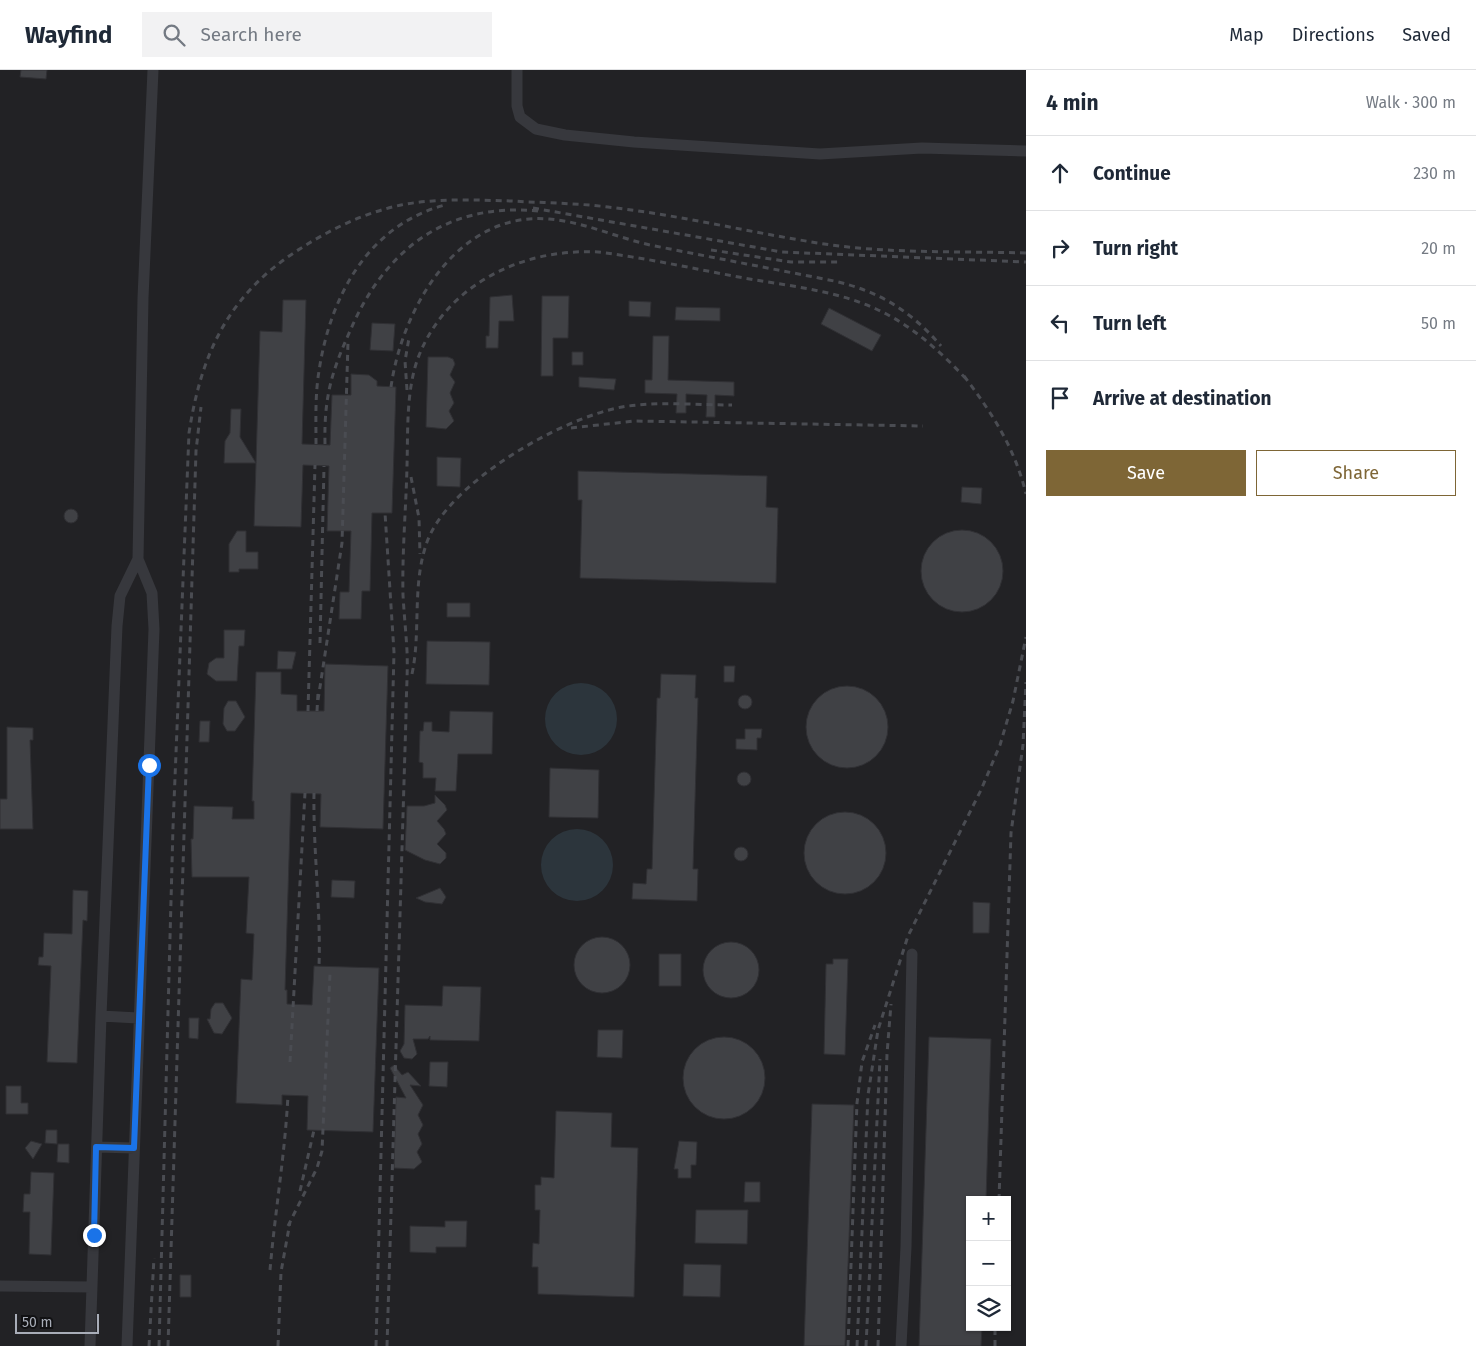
<!DOCTYPE html>
<html lang="en">
<head>
<meta charset="utf-8">
<style>
	:root { --surface:#fff; --page:#f2f2f3; --text:#1f2937; --muted:#747a83; --line:#e0e1e3; --accent:#7e6636 }
	body { margin:0; font-family:"Fira Sans",sans-serif; background:var(--page); color:var(--text) }
	.controls { position:absolute; right:15px; bottom:15px; display:grid; overflow:hidden; border-radius:0px; box-shadow:0 1px 4px #0004 }
	.controls button { width:45px; height:45px; display:grid; place-items:center; padding:0; border:0; border-bottom:1px solid var(--line); background:var(--surface); color:var(--text); font:25px sans-serif }
	.scale { position:absolute; left:15px; bottom:12px; width:84px; box-sizing:border-box; padding-left:5px; border:2px solid #a8adb8; border-top:0; font-size:14px; line-height:18px; white-space:nowrap; color:#a8adb8; -webkit-text-stroke:4px #111113; paint-order:stroke }
	.stop { position:absolute; width:15px; height:15px; margin:-11px; border:4px solid #1a73e8; border-radius:50%; background:#fff }
	.stop.end { background:#1a73e8; border-color:#fff; box-shadow:0 1px 5px #0008 }
	.list { margin:0; padding:0; list-style:none }
	h2 { display:flex; justify-content:space-between; align-items:center; height:65px; margin:0; padding:0 20px; font-size:21px }
	h2 small { font-size:16px; font-weight:400; color:var(--muted) }
	.list li { display:grid; grid-template-columns:32px 1fr auto; gap:15px; align-items:center; box-sizing:border-box; height:75px; padding:0 20px; border-top:1px solid var(--line) }
	.list b { display:block; font-size:19px; white-space:nowrap }
	.list em { font-size:16px; font-style:normal; color:var(--muted) }
	.actions { display:flex; gap:10px; padding:15px 20px }
	.actions a { flex:1; padding:11px 0; border:1px solid var(--accent); border-radius:0px; text-align:center; font-size:18px; color:var(--accent) }
	.actions .main { background:var(--accent); color:#fff }
	.icon { flex:none; width:28px; height:28px; fill:none; stroke:currentColor; stroke-width:2; stroke-linecap:round; stroke-linejoin:round }
	.map { position:relative; flex:none; width:1026px; height:1276px; overflow:hidden }
	header { display:flex; align-items:center; gap:30px; box-sizing:border-box; height:70px; padding:0 25px; background:var(--surface); border-bottom:1px solid var(--line) }
	header strong { font-size:24px }
	nav { display:flex; gap:28px; margin-inline-start:auto; font-size:18px }
	.search { width:350px; height:45px; background:var(--page); display:flex; align-items:center; gap:12px; box-sizing:border-box; padding:0 18px; border-radius:0px; color:var(--muted); font-size:19px }
	main { display:flex }
	aside { flex:1; background:var(--surface) }
	.map>svg:first-child { display:block }
	.built { fill:#222225; fill-rule:evenodd }
	.water { fill:#2c353c }
	.building { fill:#404145; stroke:#303034 }
	.lines { fill:none; stroke-linecap:round; stroke-linejoin:round }
	.minor { stroke:#37383d; stroke-width:11 }
	.rail { stroke:#4a4c52; stroke-width:3; stroke-dasharray:6 5; stroke-linecap:butt }
	.route { stroke:#1a73e8; stroke-width:6 }
</style>
</head>
<body>
<header>
<strong>Wayfind</strong>
<div class="search"><svg class="icon" aria-label="search" viewBox="0 0 24 24"><circle cx="10" cy="10" r="6"/><path d="M15 15l6 6"/></svg>Search here</div>
<nav><a>Map</a><a>Directions</a><a>Saved</a></nav>
</header>
<main>
<div class="map">
<svg width="1026" height="1276" viewBox="0 0 1026 1276">
	<rect width="100%" height="100%" fill="#161618"/>
	<path class="built" d="M0 0H1026V1276H0ZM970 1130H1007V1257H970Z"/>
	<path class="water" d="M545 649a36 36 0 1 1 72 0a36 36 0 1 1-72 0Z
		M541 795a36 36 0 1 1 72 0a36 36 0 1 1-72 0Z"/>
	<path class="building" d="M21 0H47L46 9 20 7Z
		M512 225 514 251H499L498 278H486V266H489L490 227Z
		M542 226H569L568 268H553V306H541Z
		M283 230H306L302 374 330 375 332 325H351V304L369 305 377 311V316L396 317 392 443H372L370 521H362L361 549H339L340 522H349L351 461H327L329 396 303 395 301 457 254 456 256 393H224L225 371 230 363 231 339H241L240 367 256 393 260 261 282 262Z
		M629 231 651 232 650 247 629 246Z
		M676 237 720 238V251L675 250Z
		M829 238 881 265 872 281 821 254Z
		M372 253 395 254 393 281 370 280Z
		M653 266H669L668 310 734 312V326L715 325V347H706L707 325 686 324V343H676L677 324 645 323V310H652Z
		M572 282H583V295H572Z
		M428 287H448L453 289 455 294 450 305 455 312 450 323 454 333 449 341 454 351 446 359 426 357Z
		M579 307 616 309 614 320 579 317Z
		M437 387 461 388 460 417 437 416Z
		M578 401 767 406 766 437 778 438 776 513 580 508 582 430H578Z
		M962 417 982 418 981 434 961 432Z
		M64 446a7 7 0 1 1 14 0a7 7 0 1 1-14 0Z
		M921 501a41 41 0 1 1 82 0a41 41 0 1 1-82 0Z
		M237 461H246V482H258V499H239V502H229V474Z
		M447 533H470V547H447Z
		M224 560H245L244 576H239L237 611H216L207 604 209 593 216 588H224Z
		M427 571 490 572 489 615 426 614Z
		M278 581 296 582 292 599H277Z
		M325 594 388 596 383 759 320 757 321 724 291 723 285 920H287V934L312 935 314 896 379 898 373 1062 307 1060 308 1026 282 1025V1035L236 1033 241 909 252 910 254 864 246 863 249 807H192L191 769H193L194 736 233 737 232 749H254V731H252L256 602H281V624L297 625V641H324Z
		M724 596H735L734 612H724Z
		M661 604 696 605 695 628H698L693 799H698L697 831 632 829 633 813 646 814 647 799H652L657 628H660Z
		M806 657a41 41 0 1 1 82 0a41 41 0 1 1-82 0Z
		M738 632a7 7 0 1 1 14 0a7 7 0 1 1-14 0Z
		M228 631H236L245 647 235 661H227L223 654 224 638Z
		M450 641 493 642 492 684H458L456 721H435L436 708H423V693L419 692 420 661H423L424 652H432V661L449 662Z
		M200 651H210L209 672H199Z
		M7 657 33 658V670H30L33 759H0V729H7Z
		M745 659H762L761 668H757V680L736 679V669H745Z
		M550 698 599 700 598 748 549 747Z
		M737 709a7 7 0 1 1 14 0a7 7 0 1 1-14 0Z
		M435 725 445 735 447 740 437 751 444 759 446 764 437 774 446 783V788L440 794 425 790 405 780 407 736H424L435 733Z
		M804 783a41 41 0 1 1 82 0a41 41 0 1 1-82 0Z
		M734 784a7 7 0 1 1 14 0a7 7 0 1 1-14 0Z
		M332 810 355 811 354 828 331 827Z
		M440 818 446 827 442 834 425 832 416 828Z
		M73 820 88 821 87 851 83 850 77 993 47 992 51 896 38 895 39 887H43L44 863 72 864Z
		M973 832 990 833 989 863H973Z
		M574 895a28 28 0 1 1 56 0a28 28 0 1 1-56 0Z
		M703 900a28 28 0 1 1 56 0a28 28 0 1 1-56 0Z
		M659 884H681V916H659Z
		M833 889H848L845 985 824 984 826 894H833Z
		M443 916 481 917 479 971 430 970V966L428 969H413L417 984 412 989 404 988 400 981 404 974 405 935 442 936Z
		M215 933H223L232 948 222 964 214 963 207 949H210L211 939Z
		M189 948H199L198 969 189 968Z
		M598 960H623L622 988 597 987Z
		M683 1008a41 41 0 1 1 82 0a41 41 0 1 1-82 0Z
		M929 967 991 969 986 1130H970V1257H982L981 1276H919Z
		M430 992H448L447 1017 429 1016Z
		M394 995 402 1005 408 1002 421 1016 410 1015 423 1035 418 1045 423 1055 418 1064 422 1074 417 1082 422 1092 414 1099 394 1098 396 1027 406 1028 390 998Z
		M6 1016H21V1033H28V1044H6Z
		M812 1034 854 1035 845 1276H804Z
		M556 1041 612 1043 611 1077 638 1078 634 1227 538 1224V1197H532L533 1173 539 1174 540 1140H535V1115H541V1107L554 1108Z
		M46 1060H57V1074L45 1073Z
		M31 1071 42 1074 33 1089 25 1078Z
		M679 1071 697 1072 696 1095H691V1108H678V1099H674Z
		M58 1074H69V1093L57 1092Z
		M31 1102 54 1103 51 1185 29 1184 30 1142H23L24 1124H30Z
		M745 1112H760V1132H744Z
		M696 1140H748L747 1174 695 1173Z
		M445 1151H467L466 1177H436V1183L410 1182V1156L445 1157Z
		M684 1194 721 1195 720 1227 683 1226Z
		M180 1205H191V1227H180Z"/>
	<g class="lines">
		<path class="minor" d="M517 0V36L520 47 536 59 565 65 634 72 820 84 922 78 1026 81
			M101 946 138 948
			M97 1077 134 1078
			M0 1216 92 1217
			M90 1276 101 946 117 556 120 526 138 489
			M127 1276 154 559 152 523 138 489 143 228 153 0
			M901 1276 906 1177 912 884"/>
		<path class="rail" d="M533 138 782 182 1026 192
			M711 180 791 192H838
			M964 306C992 343 1015 378 1026 424
			M391 317C402 238 458 141 549 149 586 152 619 169 655 176 715 188 774 199 834 211 879 221 911 241 941 276
			M407 320 405 291 409 268
			M571 358 634 351 923 356
			M316 374C316 350 315 325 319 301 330 227 368 155 445 135
			M325 374C324 328 331 303 350 261 385 179 447 132 539 141
			M411 407 419 448 420 484
			M320 573 324 396
			M412 604C421 562 412 517 426 475 445 414 561 348 622 337 657 331 696 335 732 335
			M318 630 342 473 348 272
			M308 641 315 395
			M317 641 318 623
			M314 723C313 781 321 838 319 896
			M290 992 305 723
			M300 1121 314 1060
			M999 1130 1011 763 1023 675 1026 612
			M288 1156 317 1098 322 1081 330 904
			M270 1200C275 1142 285 1084 288 1025
			M149 1276 154 1188
			M159 1276 173 757 189 363C201 285 227 227 295 182 327 161 363 143 401 135 437 128 475 130 512 131 544 133 576 133 608 137 679 145 748 162 818 173 886 184 957 181 1026 183
			M168 1276 196 381 201 337
			M278 1276 281 1202 290 1152
			M376 1276 394 582 385 443
			M387 1276 406 646C406 624 408 603 407 581 406 562 404 544 403 525 402 482 406 439 407 396 408 361 406 321 418 288 446 214 523 178 598 182 647 188 695 199 744 208 788 216 835 220 876 239 912 255 942 283 968 311
			M848 1276 857 1033 862 992 875 955
			M857 1276 868 1025 878 960 908 866 981 720 1000 675 1013 631 1026 567
			M866 1276 880 989
			M878 1276 887 984 891 934
			M995 1276V1257"/>
	</g>
	<g class="lines">
		<path class="route" d="M94 1165 96 1077 134 1078 149 695"/>
	</g>
</svg>
<div class="controls">
<button>+</button>
<button>−</button>
<button><svg class="icon" aria-label="layers" viewBox="0 0 24 24"><path d="M12 4l9 5-9 5-9-5zM3 14l9 5 9-5"/></svg></button>
</div>
<div class="scale">50 m</div>
<div class="stop" style="left:149px;top:695px"></div>
<div class="stop end" style="left:94px;top:1165px"></div>
</div>
<aside>
<h2>4 min<small>Walk · 300 m</small></h2>
<ul class="list">
<li><svg class="icon" aria-label="ahead" viewBox="0 0 24 24"><path d="M12 20V5M6 11l6-6 6 6"/></svg><div><b>Continue</b></div><em>230 m</em></li>
<li><svg class="icon" aria-label="right" viewBox="0 0 24 24"><path d="M7 20v-9h11M14 6l5 5-5 5"/></svg><div><b>Turn right</b></div><em>20 m</em></li>
<li><svg class="icon" aria-label="left" viewBox="0 0 24 24"><path d="M17 20v-9H6M10 6l-5 5 5 5"/></svg><div><b>Turn left</b></div><em>50 m</em></li>
<li><svg class="icon" aria-label="arrive" viewBox="0 0 24 24"><path d="M6 21V4h12l-3 4 3 4H6"/></svg><div><b>Arrive at destination</b></div></li>
</ul>
<div class="actions"><a class="main">Save</a><a>Share</a></div>
</aside>
</main>
</body>
</html>
